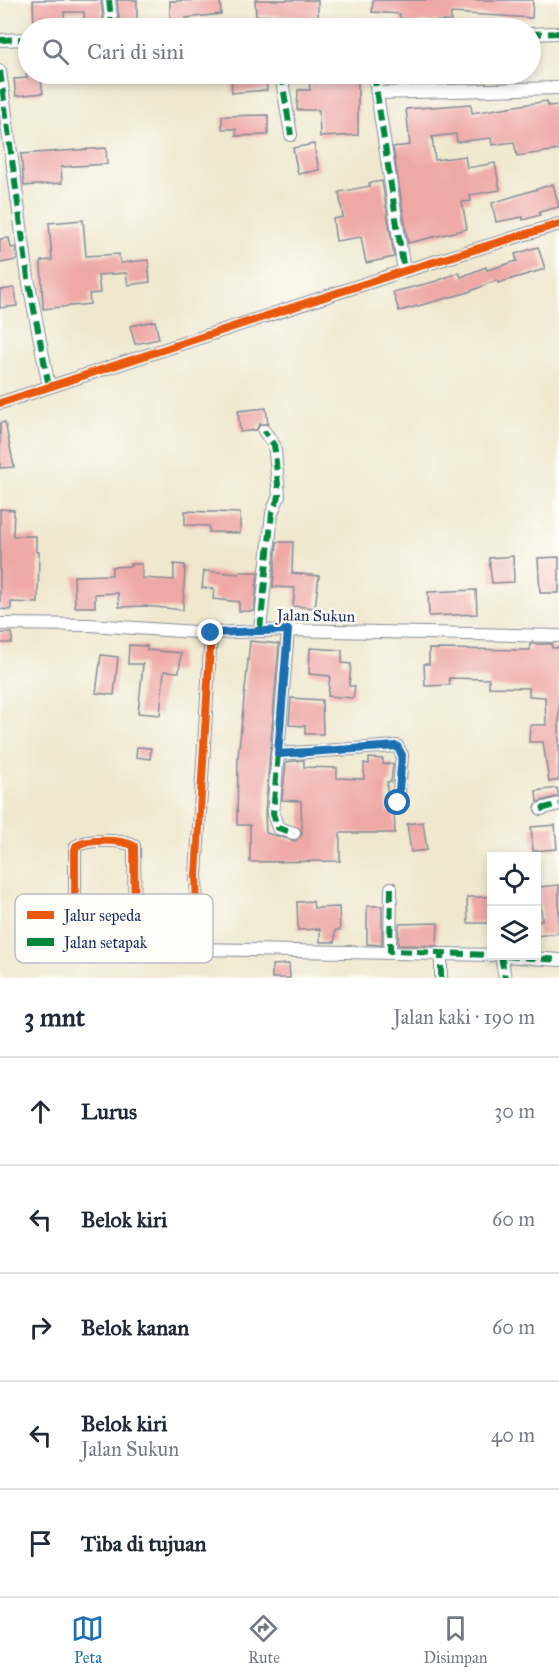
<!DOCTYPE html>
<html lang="id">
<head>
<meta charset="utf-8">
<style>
	:root { --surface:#fff; --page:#f2f2f3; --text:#1f2937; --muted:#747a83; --line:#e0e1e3; --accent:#1f6fb2 }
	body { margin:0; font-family:"IM FELL Great Primer",serif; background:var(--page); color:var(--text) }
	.controls { position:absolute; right:18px; bottom:18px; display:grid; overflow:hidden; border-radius:0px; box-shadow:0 3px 9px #0003 }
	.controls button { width:54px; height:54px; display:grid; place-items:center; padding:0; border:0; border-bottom:2px solid var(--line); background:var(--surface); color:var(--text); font:30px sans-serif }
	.stop { position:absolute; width:18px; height:18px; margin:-14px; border:4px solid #1f6fb2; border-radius:50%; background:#fff }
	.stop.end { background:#1f6fb2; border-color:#fff; box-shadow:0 2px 6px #0008 }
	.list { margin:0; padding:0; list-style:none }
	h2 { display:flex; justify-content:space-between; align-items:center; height:78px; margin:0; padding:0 24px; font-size:26px }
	h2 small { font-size:20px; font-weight:400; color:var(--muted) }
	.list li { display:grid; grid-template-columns:39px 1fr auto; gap:18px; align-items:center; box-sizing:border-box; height:108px; padding:0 24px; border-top:2px solid var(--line) }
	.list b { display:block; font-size:22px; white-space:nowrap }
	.list p { margin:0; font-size:20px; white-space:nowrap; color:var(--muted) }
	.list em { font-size:20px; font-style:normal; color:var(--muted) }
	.icon { flex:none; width:33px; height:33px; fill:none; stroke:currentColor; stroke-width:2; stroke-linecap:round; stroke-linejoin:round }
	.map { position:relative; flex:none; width:559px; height:978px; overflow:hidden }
	.search { position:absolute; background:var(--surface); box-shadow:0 3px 9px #0003; left:18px; right:18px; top:18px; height:66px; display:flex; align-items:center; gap:15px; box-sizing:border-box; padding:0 21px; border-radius:33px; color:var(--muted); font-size:22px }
	.sheet { height:618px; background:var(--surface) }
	nav { display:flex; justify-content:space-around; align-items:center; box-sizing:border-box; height:84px; border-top:2px solid var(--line); background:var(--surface); font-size:16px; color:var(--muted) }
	nav a { display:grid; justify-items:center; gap:3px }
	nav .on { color:var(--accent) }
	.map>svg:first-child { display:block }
	.building { fill:#eea8a6 }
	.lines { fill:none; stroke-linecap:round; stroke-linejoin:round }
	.minor-casing { stroke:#858c96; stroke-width:14 }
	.minor { stroke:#fff; stroke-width:12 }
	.quiet { stroke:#00873e; stroke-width:6; stroke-dasharray:12 6; stroke-linecap:butt }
	.cycleway-casing { stroke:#fdfcf7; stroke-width:11 }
	.cycleway { stroke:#e8590c; stroke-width:8 }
	.route { stroke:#1f6fb2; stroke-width:8 }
	.labels { text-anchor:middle; stroke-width:5; stroke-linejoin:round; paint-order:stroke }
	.street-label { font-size:16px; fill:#1b2f5e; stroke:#fdfcf7 }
	.key { fill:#fdfcf7; stroke:#b9bec9; stroke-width:1.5 }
	.key-label { font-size:16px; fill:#1b2f5e }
</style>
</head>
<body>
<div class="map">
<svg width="559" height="978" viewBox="0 0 559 978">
	<rect width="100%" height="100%" fill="#fdfcf7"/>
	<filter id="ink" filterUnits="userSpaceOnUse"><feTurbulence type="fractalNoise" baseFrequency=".0167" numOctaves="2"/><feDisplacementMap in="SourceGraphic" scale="12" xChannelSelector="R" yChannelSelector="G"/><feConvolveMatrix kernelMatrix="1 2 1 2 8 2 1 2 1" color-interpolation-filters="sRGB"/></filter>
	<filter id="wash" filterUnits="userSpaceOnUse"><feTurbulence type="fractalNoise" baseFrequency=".008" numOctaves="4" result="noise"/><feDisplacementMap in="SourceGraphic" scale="24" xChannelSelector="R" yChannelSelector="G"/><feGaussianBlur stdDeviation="1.35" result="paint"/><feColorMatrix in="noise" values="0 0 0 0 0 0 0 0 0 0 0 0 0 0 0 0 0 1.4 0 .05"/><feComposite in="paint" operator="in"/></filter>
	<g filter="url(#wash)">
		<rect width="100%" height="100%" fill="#efe8ce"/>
		<g id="blocks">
			<path class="building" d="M33 0H101L104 28H85L84 12H64L65 27 34 28Z
				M117 0H137V27H120Z
				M220 0 221 14 186 18V23H170V1Z
				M255 0H318V22L283 15 256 16Z
				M373 0H533L532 18 451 13V21L418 22V25L401 26 400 14 372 12Z
				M26 74H40L43 93 16 96 14 79 27 78Z
				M231 74H266L267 90 232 93Z
				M358 74V135L320 137 319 110H297L298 90H310L309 76Z
				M547 101 548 106 559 105V150L517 156 514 142 492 145 491 138 457 142 456 134 432 137 435 160 465 156 467 168 495 163 500 190 470 195 471 201 462 202 467 229 408 243 393 147 410 145 406 109 471 104 472 113Z
				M268 115V135L236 136V129H222V116Z
				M314 144 319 170 298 174 293 148Z
				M106 148 107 164 61 167 62 183 24 186 21 154Z
				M382 181 394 257 366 263 361 237 336 241 333 219 343 217 339 192 370 186 369 183Z
				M553 184 559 207 539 212 540 215 523 220V217L496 222 492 203Z
				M83 220 86 256 119 254 120 263 148 260 150 282 128 285 126 273 98 275 100 293 89 294 90 304 43 309 41 261 52 260 49 223Z
				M9 238 11 248 16 247 17 260 0 263V239Z
				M538 247 545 269 498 283 497 280 466 293 399 311 393 292 437 281 459 272 461 277 486 267 487 270 517 261 515 254Z
				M15 288 17 306 0 308V290Z
				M155 321 159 339 135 344 130 326Z
				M266 408 268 424H260L256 430 240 432 238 411Z
				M5 422 14 467 0 468V423Z
				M0 509 14 510 13 536H36V552H39L38 603 11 602V610L0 609Z
				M185 511 240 513V533L209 532V526L185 525Z
				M277 542H293L292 573 319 576 315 608 293 606 295 588 273 587Z
				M513 556 514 582 492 583 489 558Z
				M559 557V593H540L538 558Z
				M130 564H142V578L174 580V564L185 565 183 610 145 606 119 607 118 593 95 594V607H75L74 576 112 575V567L131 566Z
				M204 571 239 574 240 572H258L254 611H239V602L213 599 214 589 202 588Z
				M476 590 477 614 429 616 428 592Z
				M0 633H12V643H0Z
				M250 641 279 644 265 813 266 833 295 841 302 835 301 801 282 800 286 762 304 760V767L337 768V778L364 779V763L369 764V758L383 759V764H393L391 782H387V812L394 811 395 833H340V861L250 862V825H237L238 757Z
				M530 644H552V648H559V780L549 782 543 742H529L530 725H546L545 697 529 696V688L489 687V679L449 678 450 685 425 686 424 664H429V649L530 650Z
				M129 645 147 646V650L181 653 179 672 164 671 160 715 138 713 143 664H128Z
				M310 648 342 650V663L351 664 349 686H355L353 698 328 696 330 676 309 674Z
				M101 655 118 657 114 695 96 693Z
				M291 698 322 700 323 734H305V726L289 725Z
				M137 747 151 748 150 759 136 757Z
				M557 788 559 796 537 802 536 791Z
				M423 822 427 850 411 852 407 824Z
				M555 825 557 849 533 851 531 827Z
				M559 885V933L537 936V921L542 920 539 887Z
				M467 897H492V923H468Z
				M313 901 314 908 339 907 340 930H335V942H320V929L298 930 297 902Z
				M367 906H382V945L367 944Z
				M438 923 437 946 398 945 399 924Z
				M289 964 290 978H272V965Z"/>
		</g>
	</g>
	<g filter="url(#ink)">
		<use href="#blocks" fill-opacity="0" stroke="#858c96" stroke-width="1.5"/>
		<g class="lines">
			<g class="minor-casing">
				<path id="minor" d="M109 0 112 28
					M244 28H312
					M530 34 559 33
					M0 40 28 39
					M0 71 28 278 49 387
					M281 74 291 135
					M374 74 404 271
					M378 93 559 88
					M0 403 404 271 559 224
					M0 624 90 625 211 633 288 630 559 636
					M260 630 272 513 279 496 275 452 274 445 264 431
					M288 630 273 814 278 828 294 833
					M277 754 397 746 402 755 398 803
					M541 809 559 804
					M135 948 134 846C122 839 88 839 76 846L75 850V934L81 945 87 949H198L196 875 211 633
					M198 949 492 955
					M390 951 391 888
					M501 956 505 978
					M506 956 559 960
					M441 978V954"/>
			</g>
			<use href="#minor" class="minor"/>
			<path class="quiet" d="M109 0 112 28
				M244 28H312
				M530 34 559 33
				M0 40 28 39
				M0 71 28 278 49 387
				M281 74 291 135
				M374 74 404 271
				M260 630 272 513 279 496 275 452 274 445 264 431
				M288 630 273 814 278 828 294 833
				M277 754 397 746 402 755 398 803
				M541 809 559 804
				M391 888 390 951 492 955
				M501 956 505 978
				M506 956 559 960
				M441 978V954"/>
			<g class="cycleway-casing">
				<path id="cycleway" d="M0 403 404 271 559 224
					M135 948 134 846C122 839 88 839 76 846L75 850V934L81 945 87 949H198L196 875 211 633"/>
			</g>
			<use href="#cycleway" class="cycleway"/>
		</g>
	</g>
	<g class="lines" filter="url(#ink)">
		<path class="route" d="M211 633 288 630 278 754 397 746 402 755 398 803"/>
	</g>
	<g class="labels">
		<g class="street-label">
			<text transform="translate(316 615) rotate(1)" y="6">Jalan Sukun</text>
		</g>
	</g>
	<rect x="15" y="894" width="198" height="69" rx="9" class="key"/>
	<rect x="27" y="911" width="27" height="8" fill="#e8590c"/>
	<rect x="27" y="938" width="27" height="8" fill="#00873e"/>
	<g class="key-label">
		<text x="64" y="921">Jalur sepeda</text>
		<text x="64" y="948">Jalan setapak</text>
	</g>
</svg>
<div class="controls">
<button><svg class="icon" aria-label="locate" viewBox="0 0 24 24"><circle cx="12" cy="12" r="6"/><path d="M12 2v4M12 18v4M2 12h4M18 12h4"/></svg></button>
<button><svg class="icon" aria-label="layers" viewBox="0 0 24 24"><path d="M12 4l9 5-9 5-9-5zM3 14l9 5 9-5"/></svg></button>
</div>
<div class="stop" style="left:398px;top:803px"></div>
<div class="stop end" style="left:211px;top:633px"></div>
<div class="search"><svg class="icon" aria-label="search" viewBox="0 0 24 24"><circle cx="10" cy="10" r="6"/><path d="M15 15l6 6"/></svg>Cari di sini</div>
</div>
<section class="sheet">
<h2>3 mnt<small>Jalan kaki · 190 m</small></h2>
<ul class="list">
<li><svg class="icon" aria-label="ahead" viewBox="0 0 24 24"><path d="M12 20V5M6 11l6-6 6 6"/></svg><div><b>Lurus</b></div><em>30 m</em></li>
<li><svg class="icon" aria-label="left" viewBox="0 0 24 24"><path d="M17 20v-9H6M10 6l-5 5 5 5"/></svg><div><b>Belok kiri</b></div><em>60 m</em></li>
<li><svg class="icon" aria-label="right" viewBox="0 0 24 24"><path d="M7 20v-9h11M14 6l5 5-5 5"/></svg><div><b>Belok kanan</b></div><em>60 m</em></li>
<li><svg class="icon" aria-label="left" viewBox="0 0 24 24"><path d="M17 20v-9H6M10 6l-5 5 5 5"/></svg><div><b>Belok kiri</b><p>Jalan Sukun</p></div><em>40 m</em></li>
<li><svg class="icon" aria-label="arrive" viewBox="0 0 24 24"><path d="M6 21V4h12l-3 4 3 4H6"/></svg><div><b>Tiba di tujuan</b></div></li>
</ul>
</section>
<nav>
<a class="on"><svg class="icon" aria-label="map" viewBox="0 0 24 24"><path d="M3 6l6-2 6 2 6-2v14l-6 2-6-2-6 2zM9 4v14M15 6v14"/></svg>Peta</a>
<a><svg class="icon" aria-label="directions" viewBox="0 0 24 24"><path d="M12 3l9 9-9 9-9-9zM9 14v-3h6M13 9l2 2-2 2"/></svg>Rute</a>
<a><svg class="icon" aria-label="saved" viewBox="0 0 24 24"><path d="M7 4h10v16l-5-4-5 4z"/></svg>Disimpan</a>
</nav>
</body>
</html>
